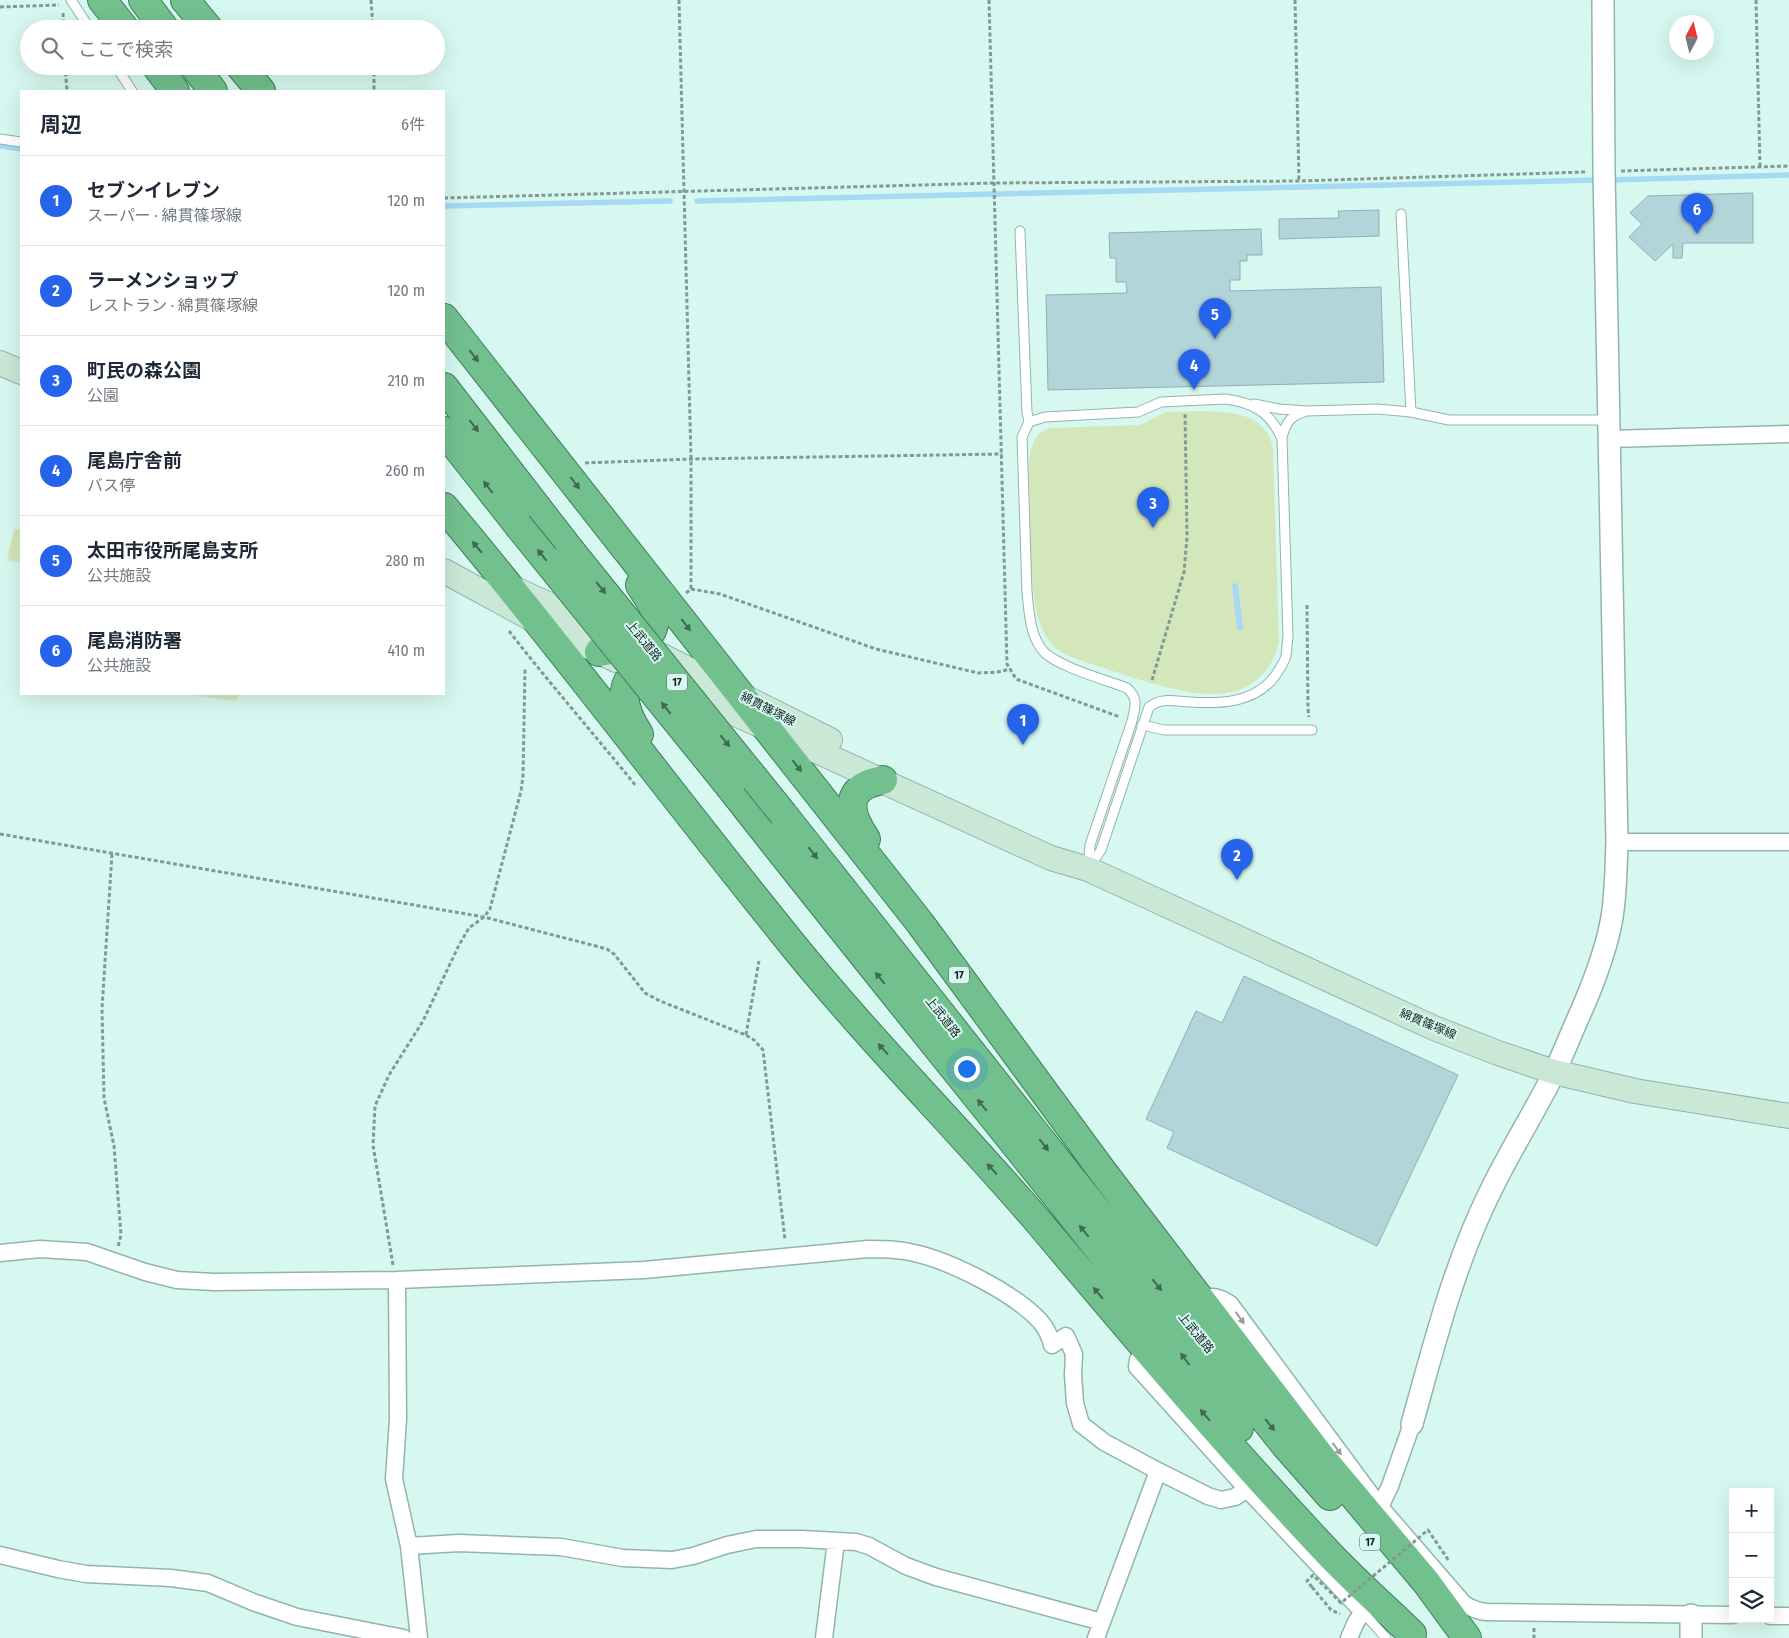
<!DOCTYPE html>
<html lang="ja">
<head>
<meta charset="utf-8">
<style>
	:root { --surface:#fff; --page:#f2f2f3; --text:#1f2937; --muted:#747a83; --line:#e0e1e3; --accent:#2563eb }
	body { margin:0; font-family:"Fira Sans Condensed","Noto Sans JP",sans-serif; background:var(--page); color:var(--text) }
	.controls { position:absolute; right:15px; bottom:15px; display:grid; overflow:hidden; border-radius:0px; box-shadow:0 5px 20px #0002 }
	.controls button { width:45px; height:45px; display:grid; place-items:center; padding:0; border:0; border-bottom:1px solid var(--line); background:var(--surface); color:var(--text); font:25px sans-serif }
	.compass { position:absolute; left:1669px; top:15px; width:45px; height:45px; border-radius:50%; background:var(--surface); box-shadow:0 5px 20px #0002; rotate:7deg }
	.you { position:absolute; left:966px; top:1068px; width:18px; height:18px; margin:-12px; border:4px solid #fff; border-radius:50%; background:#1a73e8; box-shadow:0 0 0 8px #1a73e833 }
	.badge { display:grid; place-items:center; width:32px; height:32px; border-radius:50%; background:var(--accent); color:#fff; font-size:16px; font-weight:700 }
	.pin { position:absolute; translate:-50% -41px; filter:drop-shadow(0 1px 2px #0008) }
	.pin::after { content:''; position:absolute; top:26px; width:18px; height:15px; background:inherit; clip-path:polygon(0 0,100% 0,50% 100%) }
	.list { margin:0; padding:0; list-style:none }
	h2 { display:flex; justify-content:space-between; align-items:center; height:65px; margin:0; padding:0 20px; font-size:21px }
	h2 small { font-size:16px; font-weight:400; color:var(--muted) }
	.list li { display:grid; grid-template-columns:32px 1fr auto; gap:15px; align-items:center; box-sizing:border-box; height:90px; padding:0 20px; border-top:1px solid var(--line) }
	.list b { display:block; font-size:19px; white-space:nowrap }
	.list p { margin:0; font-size:16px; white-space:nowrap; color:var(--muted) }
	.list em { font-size:16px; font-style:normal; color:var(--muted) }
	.icon { flex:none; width:28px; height:28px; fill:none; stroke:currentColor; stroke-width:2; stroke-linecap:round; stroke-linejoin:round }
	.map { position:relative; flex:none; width:1789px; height:1638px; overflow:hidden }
	.search { position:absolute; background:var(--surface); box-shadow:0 5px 20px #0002; left:20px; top:20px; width:425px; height:55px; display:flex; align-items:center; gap:12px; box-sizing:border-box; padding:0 18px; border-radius:28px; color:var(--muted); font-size:19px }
	.panel { position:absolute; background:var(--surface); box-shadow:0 5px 20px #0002; left:20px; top:90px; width:425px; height:605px; border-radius:0px }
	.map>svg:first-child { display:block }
	.green { fill:#d3e7ba }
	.water { fill:#a6d9f3 }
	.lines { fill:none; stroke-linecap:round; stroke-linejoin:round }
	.stream { stroke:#a6d9f3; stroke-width:5.5 }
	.building { fill:#b2d5d9; stroke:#8db0b3 }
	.service-casing { stroke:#93b4ac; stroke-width:11 }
	.minor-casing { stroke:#93b4ac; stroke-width:19 }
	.tertiary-casing { stroke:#93b4ac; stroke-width:24 }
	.secondary-casing { stroke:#93b4ac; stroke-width:26 }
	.trunk-casing { stroke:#3b7f56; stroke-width:30 }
	.path { stroke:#829a95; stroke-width:3; stroke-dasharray:4 2.5; stroke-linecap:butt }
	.service { stroke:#fff; stroke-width:9 }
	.minor { stroke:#fff; stroke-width:16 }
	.tertiary { stroke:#fff; stroke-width:21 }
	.secondary { stroke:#cae8d5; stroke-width:24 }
	.trunk { stroke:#73c08f; stroke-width:28 }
	.trunk-bridge-casing { stroke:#3b7f56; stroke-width:30; stroke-linecap:butt }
	.path-bridge { stroke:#829a95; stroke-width:3; stroke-dasharray:4 2.5; stroke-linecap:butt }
	.trunk-bridge { stroke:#73c08f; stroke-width:28 }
	.oneway { fill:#3f6951 }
	.oneway2 { fill:#969c9a }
	.labels { text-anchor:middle; stroke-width:4; stroke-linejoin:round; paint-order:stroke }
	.shield { fill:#d6f8f0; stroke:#4f625e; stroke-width:1 }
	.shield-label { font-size:11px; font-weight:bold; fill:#15221f }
	.street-label { font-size:12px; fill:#15221f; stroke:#d6f8f0 }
</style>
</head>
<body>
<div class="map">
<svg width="1789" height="1638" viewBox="0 0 1789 1638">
	<rect width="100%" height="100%" fill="#d6f8f0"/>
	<path class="green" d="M1207 411C1230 413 1254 412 1268 434 1271 438 1272 445 1273 449L1279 642C1274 663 1264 678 1244 688 1231 694 1209 695 1195 693 1164 688 1133 678 1104 668 1089 663 1072 659 1058 650 1054 647 1049 641 1046 636 1028 611 1031 535 1030 503 1029 482 1025 454 1037 436 1040 432 1046 430 1050 428L1140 425 1166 412Z
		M14 529H21V562L7 561Z
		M185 694H239L237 701Z"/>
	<path class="water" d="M1238 583 1243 630H1237L1232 584Z"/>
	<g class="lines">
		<path class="stream" d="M0 146 21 149
			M1609 180 1789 175
			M697 201 1600 180
			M444 206 670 201"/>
	</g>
	<path class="building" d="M1753 193V243H1683L1682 258H1673V244L1655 261 1629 237 1642 224 1630 213 1648 196Z
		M1379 210V236L1279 239V219L1339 218 1338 211Z
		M1261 229 1262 255H1247V261H1240V280H1230V291L1381 287 1384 382 1048 390 1046 295 1127 293 1126 282H1116V258H1110L1109 233Z
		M1244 976 1458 1075 1377 1246 1167 1148 1174 1132 1146 1119 1196 1011 1222 1023Z"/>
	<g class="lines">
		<g class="service-casing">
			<path id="service" d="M71 0 90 29
				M116 66 132 91
				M0 139 21 142
				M1401 214 1411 412
				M1020 231 1027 412 1029 422
				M1225 399C1253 402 1271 413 1282 439L1288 636C1287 643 1287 649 1286 656 1284 663 1279 670 1275 676 1255 703 1221 704 1190 702 1174 701 1163 697 1149 707L1101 850 1088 869 1090 845 1132 721C1135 707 1139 699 1127 688 1106 680 1059 667 1044 652 1030 637 1029 612 1027 592L1022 437 1029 422 1045 417 1138 412 1161 402Z
				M1254 404 1279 409 1307 411 1377 409 1411 412 1449 420H1609
				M1282 438C1285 424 1290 416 1304 412
				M1142 725 1164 730H1312
				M1363 1612 1386 1638"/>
		</g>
		<g class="minor-casing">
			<path id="minor" d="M1609 439 1789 434
				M1617 842H1789
				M0 1253 40 1249 87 1252 145 1272 177 1280 214 1282 397 1280 644 1270 868 1249C884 1249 899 1249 914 1253 951 1261 1014 1293 1040 1321 1046 1328 1050 1336 1052 1345L1066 1336 1074 1354 1073 1375 1075 1403 1081 1424 1104 1442 1158 1471 1208 1496 1221 1500 1235 1497 1247 1489
				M397 1280 398 1419 394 1479 409 1546 419 1638
				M1201 1297C1213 1296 1220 1297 1230 1304L1380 1507 1464 1604C1472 1609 1478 1611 1486 1612L1733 1615
				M1146 1348 1138 1360 1137 1367 1247 1489 1363 1612 1356 1622 1349 1638
				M1380 1507 1390 1486 1412 1424
				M409 1546 459 1543 561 1547 623 1558 672 1560 693 1556 727 1545 756 1539H802L856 1542 869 1546 906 1566 936 1577 1102 1622
				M0 1555 58 1569 86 1574 171 1578 208 1583 253 1602 297 1617 404 1638
				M1770 1616H1789
				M824 1638 836 1541
				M1096 1638 1158 1471"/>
		</g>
		<g class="tertiary-casing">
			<path id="tertiary" d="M1412 1424C1434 1345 1454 1264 1491 1190 1510 1151 1534 1113 1554 1073 1564 1052 1573 1029 1583 1007 1595 979 1607 948 1612 917 1616 893 1616 867 1617 842L1604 171 1603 0
				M1691 1638V1615"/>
		</g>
		<g class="secondary-casing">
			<path id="secondary" d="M0 363 21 372
				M444 571 538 622 616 660
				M508 586 603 629
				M652 651 830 740
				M683 690 1051 858 1088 869 1434 1028 1498 1053 1554 1072 1635 1091 1789 1116"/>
		</g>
		<g class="trunk-casing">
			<path id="trunk" d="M102 0 125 29
				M143 0 165 29
				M185 0 209 29
				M156 66 175 91
				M194 66 213 91
				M240 66 261 91
				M444 318 920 923 1103 1172 1321 1457 1426 1582 1467 1638
				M444 387 570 550
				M444 431 518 525
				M444 507C561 646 669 792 784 934 863 1033 953 1123 1036 1219 1132 1333 1229 1448 1331 1556 1357 1583 1385 1608 1412 1634
				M599 652C619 648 649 649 654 624 656 619 657 614 654 609 651 601 645 593 640 585
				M639 734C620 706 614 670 658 666
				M730 787C898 1002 1073 1212 1239 1428
				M783 814 1078 1187 1286 1446 1330 1496
				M866 839C847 811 844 787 883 780"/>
		</g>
		<path class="path" d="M371 0 373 29
			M679 0 691 459V589L686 593
			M989 0 1007 664 1016 679 1120 717
			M1295 0 1299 181
			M1756 0 1760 166
			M0 7 59 5
			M63 13 64 29
			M65 66 67 91
			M374 66V91
			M1621 171 1789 166
			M444 198 994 183 1299 181 1585 172
			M585 463 691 459 1002 454
			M691 589 720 594 876 649 978 673 998 672 1010 669
			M1307 605 1308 709 1309 717
			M509 631C550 684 594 734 636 786
			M1152 680 1184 572 1187 537 1185 412
			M0 834 484 917 607 949 614 954 645 993 660 1001 746 1035 754 1040 763 1050 785 1240
			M112 854 102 1008 104 1098 114 1146 121 1235 118 1247
			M746 1035 759 961
			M393 1265 373 1145 375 1106 389 1075 423 1021 459 945 469 928 484 917 490 909 521 791 523 776 525 669
			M1312 1587 1331 1610 1340 1614
			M1534 1628V1638"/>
		<use href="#service" class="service"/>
		<use href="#minor" class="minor"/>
		<use href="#tertiary" class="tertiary"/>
		<use href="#secondary" class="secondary"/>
		<use href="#trunk" class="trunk"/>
		<g class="trunk-bridge-casing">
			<path id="trunk-bridge" d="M518 525 730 787
				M570 550 783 814"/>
		</g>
		<path class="path-bridge" d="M1312 1587 1307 1581 1313 1575 1341 1603 1428 1530 1449 1561"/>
		<use href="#trunk-bridge" class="trunk-bridge"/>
	</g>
	<defs><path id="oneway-solid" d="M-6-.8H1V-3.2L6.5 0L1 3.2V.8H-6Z" transform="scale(1.25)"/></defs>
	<g class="oneway">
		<use href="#oneway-solid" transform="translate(474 356) rotate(52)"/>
		<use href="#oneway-solid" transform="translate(474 426) rotate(52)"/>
		<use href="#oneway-solid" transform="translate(575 483) rotate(53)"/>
		<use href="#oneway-solid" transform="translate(488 487) rotate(-128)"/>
		<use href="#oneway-solid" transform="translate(477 547) rotate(-130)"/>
		<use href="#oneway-solid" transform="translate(542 555) rotate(-129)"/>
		<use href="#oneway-solid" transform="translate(601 588) rotate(51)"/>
		<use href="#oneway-solid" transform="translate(686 625) rotate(52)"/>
		<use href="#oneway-solid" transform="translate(666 708) rotate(-129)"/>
		<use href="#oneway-solid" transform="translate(725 741) rotate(51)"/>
		<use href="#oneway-solid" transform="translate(797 766) rotate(51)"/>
		<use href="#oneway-solid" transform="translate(813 853) rotate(52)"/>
		<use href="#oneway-solid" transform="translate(880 978) rotate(-129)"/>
		<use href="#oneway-solid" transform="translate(883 1049) rotate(-132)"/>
		<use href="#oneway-solid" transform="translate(982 1105) rotate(-129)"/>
		<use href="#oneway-solid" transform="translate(1044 1145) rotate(52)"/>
		<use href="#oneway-solid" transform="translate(992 1169) rotate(-132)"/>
		<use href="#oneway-solid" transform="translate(1084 1231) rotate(-129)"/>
		<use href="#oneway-solid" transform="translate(1157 1285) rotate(51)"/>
		<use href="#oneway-solid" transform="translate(1098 1293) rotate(-130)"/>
		<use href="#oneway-solid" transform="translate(1185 1359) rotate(-127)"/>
		<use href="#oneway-solid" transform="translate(1205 1415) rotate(-131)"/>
		<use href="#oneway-solid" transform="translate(1270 1425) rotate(51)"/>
	</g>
	<g class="oneway2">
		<use href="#oneway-solid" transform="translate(1240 1318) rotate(54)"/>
		<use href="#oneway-solid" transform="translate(1337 1449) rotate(54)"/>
	</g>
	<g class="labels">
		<g class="shield">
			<rect x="667" y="673.5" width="20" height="17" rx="4"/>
			<rect x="949" y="966.5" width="20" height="17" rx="4"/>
			<rect x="1360" y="1533.5" width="20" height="17" rx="4"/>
		</g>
		<g class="shield-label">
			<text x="677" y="686">17</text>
			<text x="959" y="979">17</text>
			<text x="1370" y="1546">17</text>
		</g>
		<g class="street-label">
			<text transform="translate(644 641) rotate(51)" y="4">上武道路</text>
			<text transform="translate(768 709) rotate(27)" y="4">綿貫篠塚線</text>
			<text transform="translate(943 1017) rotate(52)" y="4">上武道路</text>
			<text transform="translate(1428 1024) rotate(23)" y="4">綿貫篠塚線</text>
			<text transform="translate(1196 1333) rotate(51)" y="4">上武道路</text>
		</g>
	</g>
</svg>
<div class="controls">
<button>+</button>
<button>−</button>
<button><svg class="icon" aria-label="layers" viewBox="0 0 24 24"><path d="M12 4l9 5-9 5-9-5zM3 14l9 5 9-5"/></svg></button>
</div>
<svg class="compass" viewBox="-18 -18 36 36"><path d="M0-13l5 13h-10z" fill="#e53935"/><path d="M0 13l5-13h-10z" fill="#747a83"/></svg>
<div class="you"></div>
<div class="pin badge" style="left:1023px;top:745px">1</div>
<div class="pin badge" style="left:1237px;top:880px">2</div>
<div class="pin badge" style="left:1153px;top:528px">3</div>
<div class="pin badge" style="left:1194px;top:390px">4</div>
<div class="pin badge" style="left:1215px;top:339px">5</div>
<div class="pin badge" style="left:1697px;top:234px">6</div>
<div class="search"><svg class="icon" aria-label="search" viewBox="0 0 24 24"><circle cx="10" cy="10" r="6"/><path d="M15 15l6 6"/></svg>ここで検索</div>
<section class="panel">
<h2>周辺<small>6件</small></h2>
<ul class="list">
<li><span class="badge">1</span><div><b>セブンイレブン</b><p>スーパー · 綿貫篠塚線</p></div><em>120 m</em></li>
<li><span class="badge">2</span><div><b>ラーメンショップ</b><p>レストラン · 綿貫篠塚線</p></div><em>120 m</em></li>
<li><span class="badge">3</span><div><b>町民の森公園</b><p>公園</p></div><em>210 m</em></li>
<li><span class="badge">4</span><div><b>尾島庁舎前</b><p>バス停</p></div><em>260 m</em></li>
<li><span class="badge">5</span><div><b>太田市役所尾島支所</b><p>公共施設</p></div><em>280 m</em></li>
<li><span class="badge">6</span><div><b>尾島消防署</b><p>公共施設</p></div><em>410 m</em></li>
</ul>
</section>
</div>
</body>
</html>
